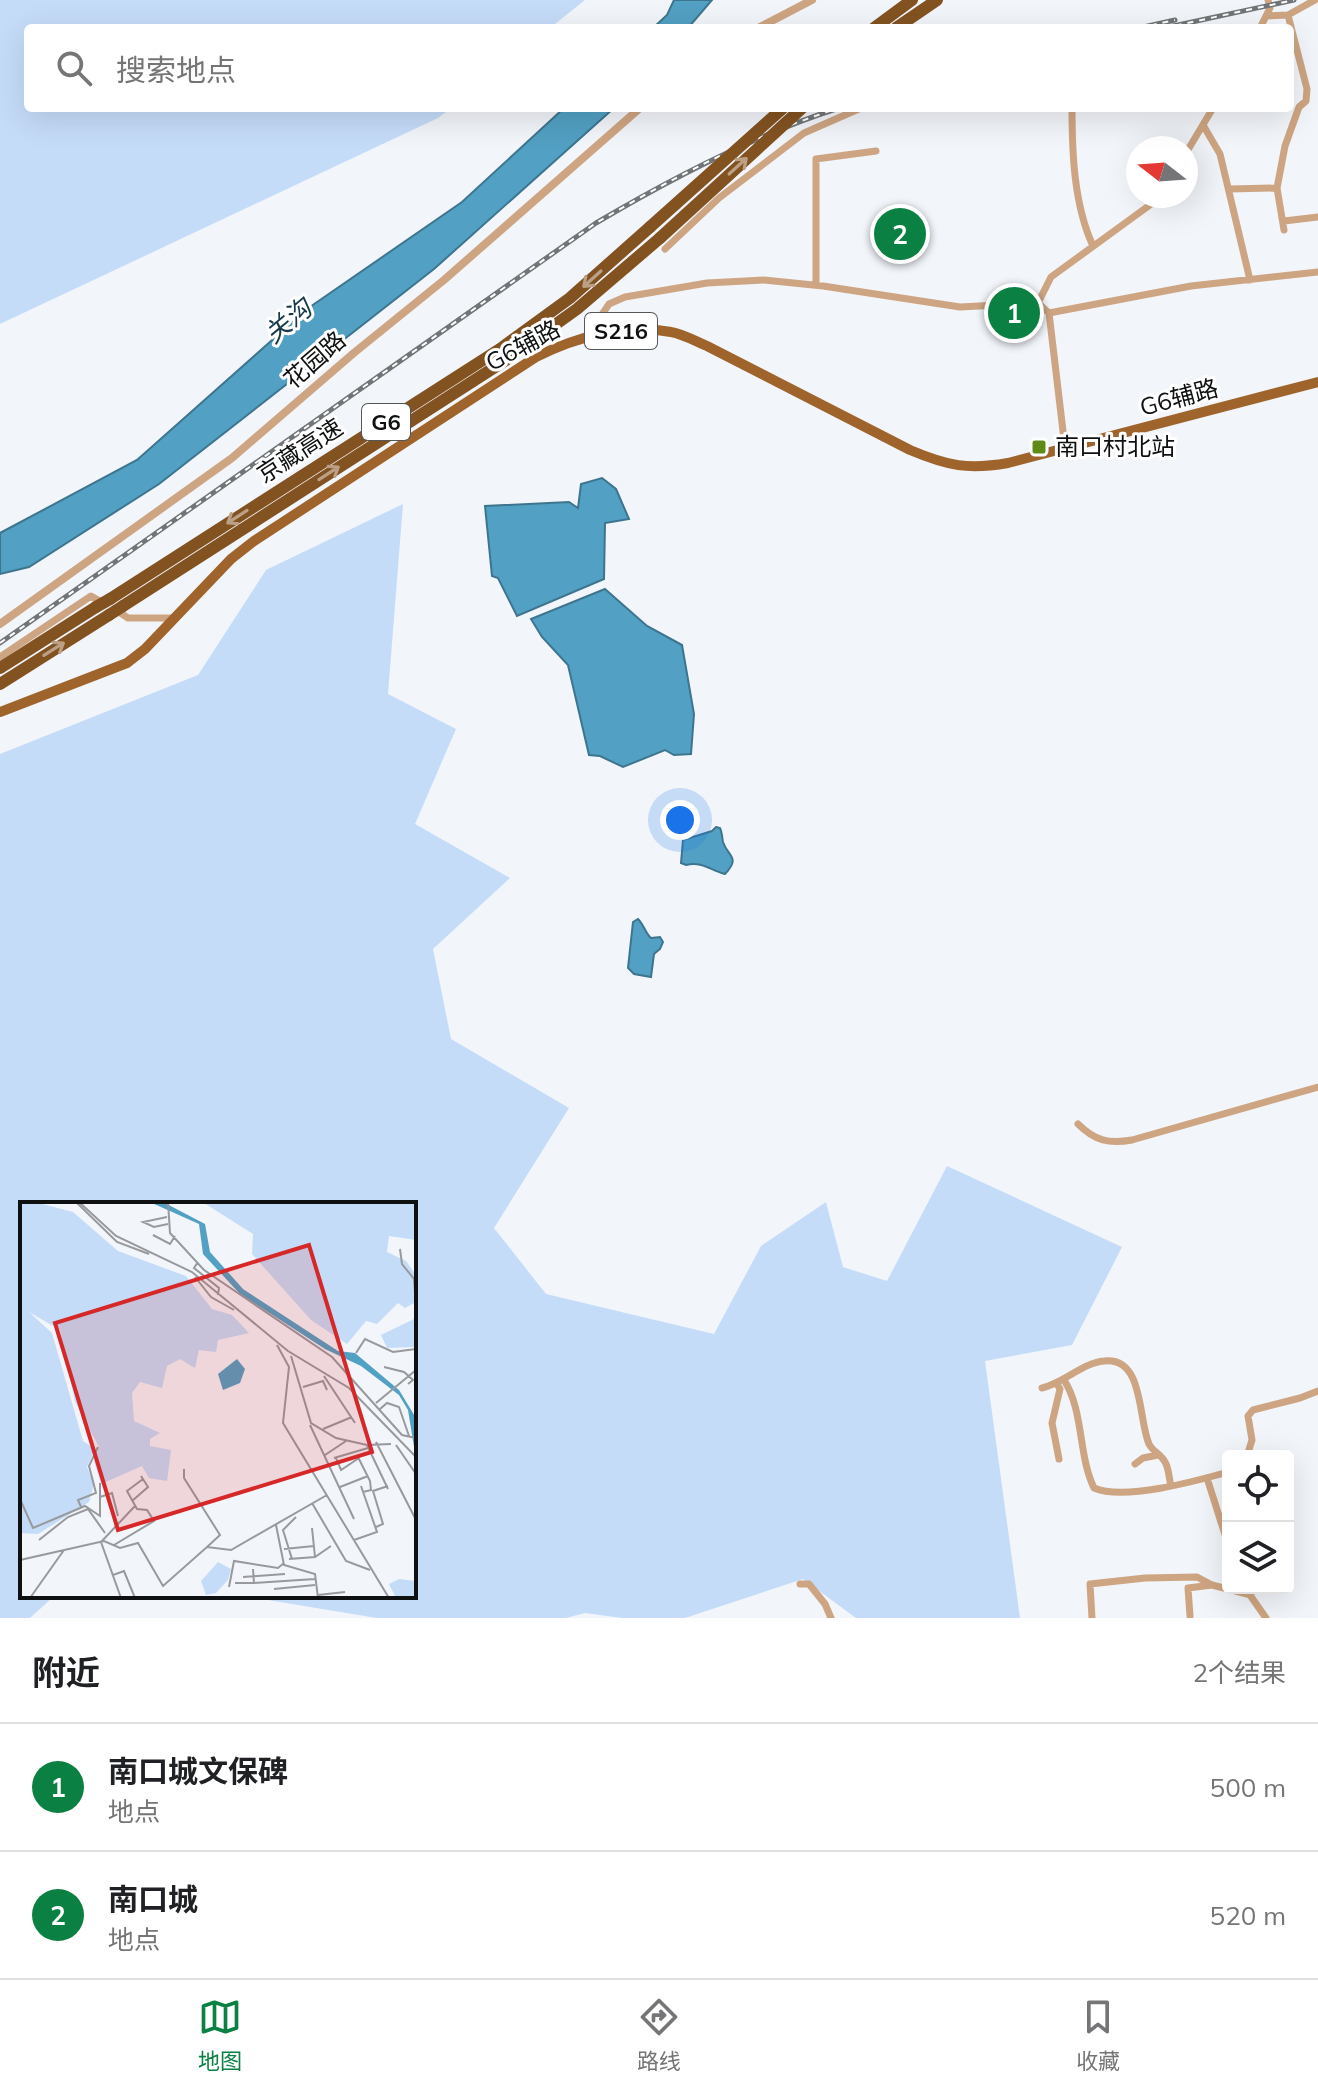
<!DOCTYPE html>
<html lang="zh">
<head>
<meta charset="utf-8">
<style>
	:root { --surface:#fff; --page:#f2f2f2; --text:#202124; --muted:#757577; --line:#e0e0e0; --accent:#0b8043 }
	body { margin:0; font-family:Mulish,"Noto Sans SC",sans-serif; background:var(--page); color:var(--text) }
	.controls { position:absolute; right:24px; bottom:24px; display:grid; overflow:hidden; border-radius:8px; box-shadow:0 8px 32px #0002 }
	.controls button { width:72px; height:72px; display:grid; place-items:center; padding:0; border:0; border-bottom:2px solid var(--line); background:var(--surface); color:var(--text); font:40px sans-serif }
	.compass { position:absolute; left:1126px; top:136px; width:72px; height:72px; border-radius:50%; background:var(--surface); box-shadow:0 8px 32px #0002; rotate:287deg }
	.you { position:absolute; left:680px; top:820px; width:28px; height:28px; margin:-20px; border:6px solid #fff; border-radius:50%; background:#1a73e8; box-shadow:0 0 0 12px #1a73e833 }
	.badge { display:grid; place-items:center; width:52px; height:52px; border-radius:50%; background:var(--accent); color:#fff; font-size:26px; font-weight:700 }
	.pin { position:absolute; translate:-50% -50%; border:4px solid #fff; box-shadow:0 2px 8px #0006 }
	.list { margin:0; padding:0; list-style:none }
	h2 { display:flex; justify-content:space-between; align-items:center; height:104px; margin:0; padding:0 32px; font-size:34px }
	h2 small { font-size:26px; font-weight:400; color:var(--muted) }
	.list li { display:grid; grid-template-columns:52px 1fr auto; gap:24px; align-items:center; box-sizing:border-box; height:128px; padding:0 32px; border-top:2px solid var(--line) }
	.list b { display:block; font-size:30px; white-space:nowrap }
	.list p { margin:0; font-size:26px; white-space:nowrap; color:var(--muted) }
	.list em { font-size:26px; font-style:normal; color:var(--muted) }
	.icon { flex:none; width:44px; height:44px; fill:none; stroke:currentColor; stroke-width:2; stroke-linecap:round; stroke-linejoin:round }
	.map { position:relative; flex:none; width:1318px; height:1618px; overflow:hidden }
	.search { position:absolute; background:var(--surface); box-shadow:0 8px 32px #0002; left:24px; right:24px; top:24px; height:88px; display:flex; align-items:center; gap:20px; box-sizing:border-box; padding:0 28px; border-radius:8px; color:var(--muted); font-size:30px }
	.sheet { height:360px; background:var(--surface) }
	nav { display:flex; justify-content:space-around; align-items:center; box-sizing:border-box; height:112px; border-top:2px solid var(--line); background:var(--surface); font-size:22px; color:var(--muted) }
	nav a { display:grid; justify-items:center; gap:4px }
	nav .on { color:var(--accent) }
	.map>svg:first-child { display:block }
	.green { fill:#c5dcf9 }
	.water { fill:#52a0c3; stroke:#3e758e; stroke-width:2 }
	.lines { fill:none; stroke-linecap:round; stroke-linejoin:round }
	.minor { stroke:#cea582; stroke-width:7 }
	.tertiary { stroke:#cea582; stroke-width:8 }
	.primary { stroke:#9e642b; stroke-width:10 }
	.motorway { stroke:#835221; stroke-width:12 }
	.rail-casing { stroke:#727577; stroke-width:5 }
	.rail { stroke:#fff; stroke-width:2; stroke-dasharray:6; stroke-linecap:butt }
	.motorway-bridge { stroke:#835221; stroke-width:12 }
	.oneway { stroke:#bba085 }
	.poi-dot { fill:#608a18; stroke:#fff; stroke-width:3 }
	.labels { text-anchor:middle; stroke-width:6; stroke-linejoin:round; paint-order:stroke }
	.shield { fill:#fff; stroke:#565858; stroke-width:2 }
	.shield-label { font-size:22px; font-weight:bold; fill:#0e1011 }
	.street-label { font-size:24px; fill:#0e1011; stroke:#fff }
	.poi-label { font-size:24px; fill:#0e1011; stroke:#fff; text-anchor:start }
	.water-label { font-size:26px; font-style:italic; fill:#163949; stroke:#fff }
	.inset-road { fill:none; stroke:#97999d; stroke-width:2 }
	.view { fill:#d62828; fill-opacity:0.15; stroke:#d62828; stroke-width:4 }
	.inset-edge { fill:none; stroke:#0e1011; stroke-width:4 }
</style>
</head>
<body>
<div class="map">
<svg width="1318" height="1618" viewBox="0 0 1318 1618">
	<rect width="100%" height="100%" fill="#f2f5fa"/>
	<path class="green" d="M0 0H585L550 28H28V108H451L438 118 0 324Z
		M403 504 388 694 456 729 415 824 510 878 433 949 451 1039 569 1108 494 1228 546 1294 714 1334 761 1246 826 1202 843 1267 887 1281 947 1166 1122 1247 1072 1345 985 1361 1020 1618H856L803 1579 685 1618H622L585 1613 566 1618H377L244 1596H414V1204H22V1596H167L52 1598 30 1618H0V754L198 675 266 570Z"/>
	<path class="water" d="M674 0H712L688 28H653L667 15Z
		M564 108H614L434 269 159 484 29 567 0 574V533L137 460 307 309 462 202Z
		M602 478 616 489 629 519 605 523 604 579 517 616 498 578 492 576 485 506 569 502 578 508 581 484Z
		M605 589 647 626 682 645 694 714 691 754 674 755 665 750 623 767 600 756 589 755 568 665 542 637 531 619Z
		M716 827 720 828C722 832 722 837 723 842 728 857 741 857 725 874 710 870 702 861 686 865L681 863 683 840 712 831Z
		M638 919C644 925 646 934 651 938L660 937 663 942 660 949 654 954 651 977 634 974 628 968 633 922Z"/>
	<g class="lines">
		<path class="minor" d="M1267 16 1288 15 1315 0
			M1260 28 1270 8 1268 0
			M1072 108C1072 153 1074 205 1093 246
			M1203 125 1220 154 1250 280
			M1186 153 1213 108
			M1229 189 1277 188
			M1284 221 1318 217
			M1284 230 1277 188 1285 146 1299 107 1306 101 1307 89 1288 15
			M665 249 719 198 804 133 861 108
			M816 285V159L876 151
			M1038 303 1051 277 1154 202 1159 196
			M1049 313 1191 286 1318 272
			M593 336 599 319 609 304 625 297 707 283 764 280 823 286 960 307 1038 303 1049 313 1065 448
			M116 610 128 618H174
			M0 657 91 596 105 604
			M1078 1124C1095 1141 1109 1144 1132 1140L1318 1087
			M1064 1380C1084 1411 1078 1455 1094 1488 1124 1501 1196 1481 1228 1472
			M1057 1384 1060 1389 1052 1423 1059 1459
			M1042 1388C1064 1383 1082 1363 1104 1361 1144 1356 1138 1419 1149 1444 1153 1452 1161 1454 1165 1462 1169 1468 1169 1479 1171 1486
			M1247 1456 1252 1440 1248 1416 1253 1410 1300 1398 1318 1391
			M1135 1464 1143 1458 1158 1455
			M1207 1478 1228 1544
			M800 1584H809L825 1604 831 1618
			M1245 1588 1266 1618
			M1190 1616 1188 1588 1212 1585
			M1092 1618 1090 1584 1145 1578 1197 1577 1212 1585 1251 1595"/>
		<path class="tertiary" d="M758 28 812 0
			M0 624 232 458 355 352 444 280 640 108"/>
		<path class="primary" d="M0 712 127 663 145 649 231 559 254 541 536 357C576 337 626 323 671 332 683 334 695 341 707 346L910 450C948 466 968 470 1008 463L1318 382"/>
		<path class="motorway" d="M874 28 912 0
			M896 28 937 0
			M110 599 500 349 570 298 650 227
			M123 606 506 360 577 309 660 238
			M0 668 96 607
			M0 684 109 615"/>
		<g class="rail-casing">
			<path id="rail" d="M1139 28 1175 20
				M1164 28 1294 0
				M0 643 596 223C672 178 754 135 839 108"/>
		</g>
		<use href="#rail" class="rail"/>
		<path class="motorway-bridge" d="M650 227 783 108
			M660 238 802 108
			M96 607 110 599
			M109 615 123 606"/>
	</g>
	<defs><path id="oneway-shaft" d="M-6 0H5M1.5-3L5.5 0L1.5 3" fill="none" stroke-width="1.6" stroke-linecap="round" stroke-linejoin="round" transform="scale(2)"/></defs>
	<g class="oneway">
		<use href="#oneway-shaft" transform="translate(738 166) rotate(-42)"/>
		<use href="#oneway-shaft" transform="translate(592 279) rotate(138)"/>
		<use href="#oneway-shaft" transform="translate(329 473) rotate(-33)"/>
		<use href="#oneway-shaft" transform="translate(237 517) rotate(147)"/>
		<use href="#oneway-shaft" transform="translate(54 649) rotate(-32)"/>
	</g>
	<rect class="poi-dot" x="1031" y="439" width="16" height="16" rx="4"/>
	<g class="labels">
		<g class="shield">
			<rect x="585" y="313" width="72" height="36" rx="6"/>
			<rect x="362" y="404" width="48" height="36" rx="6"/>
		</g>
		<g class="shield-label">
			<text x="621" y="339">S216</text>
			<text x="386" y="430">G6</text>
		</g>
		<g class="street-label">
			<text transform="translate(523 346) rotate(-28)" y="8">G6辅路</text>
			<text transform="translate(315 360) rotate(-41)" y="8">花园路</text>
			<text transform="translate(1179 398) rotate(-15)" y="8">G6辅路</text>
			<text transform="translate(300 451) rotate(-33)" y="8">京藏高速</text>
		</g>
		<g class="poi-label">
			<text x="1055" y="455">南口村北站</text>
		</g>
		<g class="water-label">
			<text transform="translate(288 321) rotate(-40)" y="9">关沟</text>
		</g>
	</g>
	<g transform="translate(20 1202)">
		<rect width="396" height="396" fill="#f2f5fa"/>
		<path d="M15 0 53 10 98 49 166 74 192 107 212 113 229 131 198 138 196 150 179 148 175 166 160 157 147 164 142 186 120 180 112 191 114 219 140 231 130 237V244L151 248 147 279 129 276 122 264 81 282 74 259 79 245 55 200 40 128 9 110 32 131 63 239 75 247 67 265 74 282 69 300 18 332 0 331V1ZM396 0V38L369 34 367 50 386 59 396 73V100L385 106 378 101 357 122 346 119 327 142 291 118 232 52 233 32 184 1ZM396 116 394 145 367 146 361 133ZM198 360 211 367 208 378 196 391 186 393 181 379ZM379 377 396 379V396H376L369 382Z" fill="#c5dcf9"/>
		<path d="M143 0 185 22 190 50 223 87 318 149 335 151 379 188 396 216V257L388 208 379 193 341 164 305 147 220 92 183 52 179 22 132 1ZM217 157 225 167 220 181 203 188 198 172Z" fill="#52a0c3"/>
		<path class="inset-road" d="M56 0 97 40 129 52M59 0 96 34 172 70 268 149 329 186 396 255M148 0 150 31 184 68 312 155 382 233 396 236M147 15 123 20 134 25 148 22M133 33 150 42 155 34M380 47 382 62 394 77 396 104M178 60 174 66 199 86 198 93M175 75 191 95 214 108M257 143 269 165 263 221 369 396M336 151 345 137 373 150 396 147M271 154 291 221 316 236 347 243 371 242M364 165 384 170 393 178 388 182M304 174 335 221M283 185 303 179 307 188M356 201 396 168M360 207 367 201 379 205 389 234M290 223 334 317M303 227 332 215M356 240 396 318M347 243 368 287M376 243 396 272M305 253 326 239M337 253 350 279 351 288 343 290M314 256 348 246M316 256 321 268 339 256M164 267V276L200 333 187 345M320 285 348 274M80 295 92 291 98 314M0 297 13 326 65 304 80 314V281M112 299 128 285 121 274M292 301 326 359 350 368M61 305 58 298 76 291 69 264 78 245M256 323 264 363 295 372 298 396M356 325 363 322 353 289 368 284M292 326 295 355M19 338 48 315 68 307 85 331M334 338 357 330 341 284M94 343 134 319 127 308 117 307 107 289 123 277M264 347 294 344M269 357 295 355 311 344M272 357 263 328 276 315M0 358 84 339 100 346 118 341 143 384 187 345 211 348 307 293M93 373 104 369 115 396M223 375 265 372M215 381H234L233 367M234 381 295 377M209 385 214 359 258 366 264 361M254 387 295 383M298 393 325 390M10 396 44 348M101 396 81 340 115 304"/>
		<path class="view" d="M289 43 352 250 98 328 35 121Z"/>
		<rect width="396" height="396" class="inset-edge"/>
	</g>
</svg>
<div class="controls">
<button><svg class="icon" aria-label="locate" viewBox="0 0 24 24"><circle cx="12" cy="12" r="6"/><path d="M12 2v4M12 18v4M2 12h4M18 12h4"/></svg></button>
<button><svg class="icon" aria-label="layers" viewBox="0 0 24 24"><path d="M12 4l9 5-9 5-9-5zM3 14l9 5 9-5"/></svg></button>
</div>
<svg class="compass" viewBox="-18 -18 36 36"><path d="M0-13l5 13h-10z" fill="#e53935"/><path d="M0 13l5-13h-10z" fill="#757577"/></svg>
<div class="you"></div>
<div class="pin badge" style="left:1014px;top:313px">1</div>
<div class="pin badge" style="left:900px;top:234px">2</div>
<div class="search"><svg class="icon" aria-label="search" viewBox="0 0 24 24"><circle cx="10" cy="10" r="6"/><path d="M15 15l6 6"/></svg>搜索地点</div>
</div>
<section class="sheet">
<h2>附近<small>2个结果</small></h2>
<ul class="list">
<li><span class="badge">1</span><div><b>南口城文保碑</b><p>地点</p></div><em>500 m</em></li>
<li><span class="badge">2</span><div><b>南口城</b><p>地点</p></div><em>520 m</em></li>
</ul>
</section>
<nav>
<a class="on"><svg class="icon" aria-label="map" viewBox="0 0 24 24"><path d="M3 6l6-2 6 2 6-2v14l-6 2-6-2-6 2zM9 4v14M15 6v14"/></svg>地图</a>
<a><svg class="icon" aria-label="directions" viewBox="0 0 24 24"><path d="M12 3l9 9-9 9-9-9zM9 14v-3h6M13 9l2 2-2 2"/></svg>路线</a>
<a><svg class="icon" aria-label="saved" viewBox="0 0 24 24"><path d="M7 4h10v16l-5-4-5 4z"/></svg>收藏</a>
</nav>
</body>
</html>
